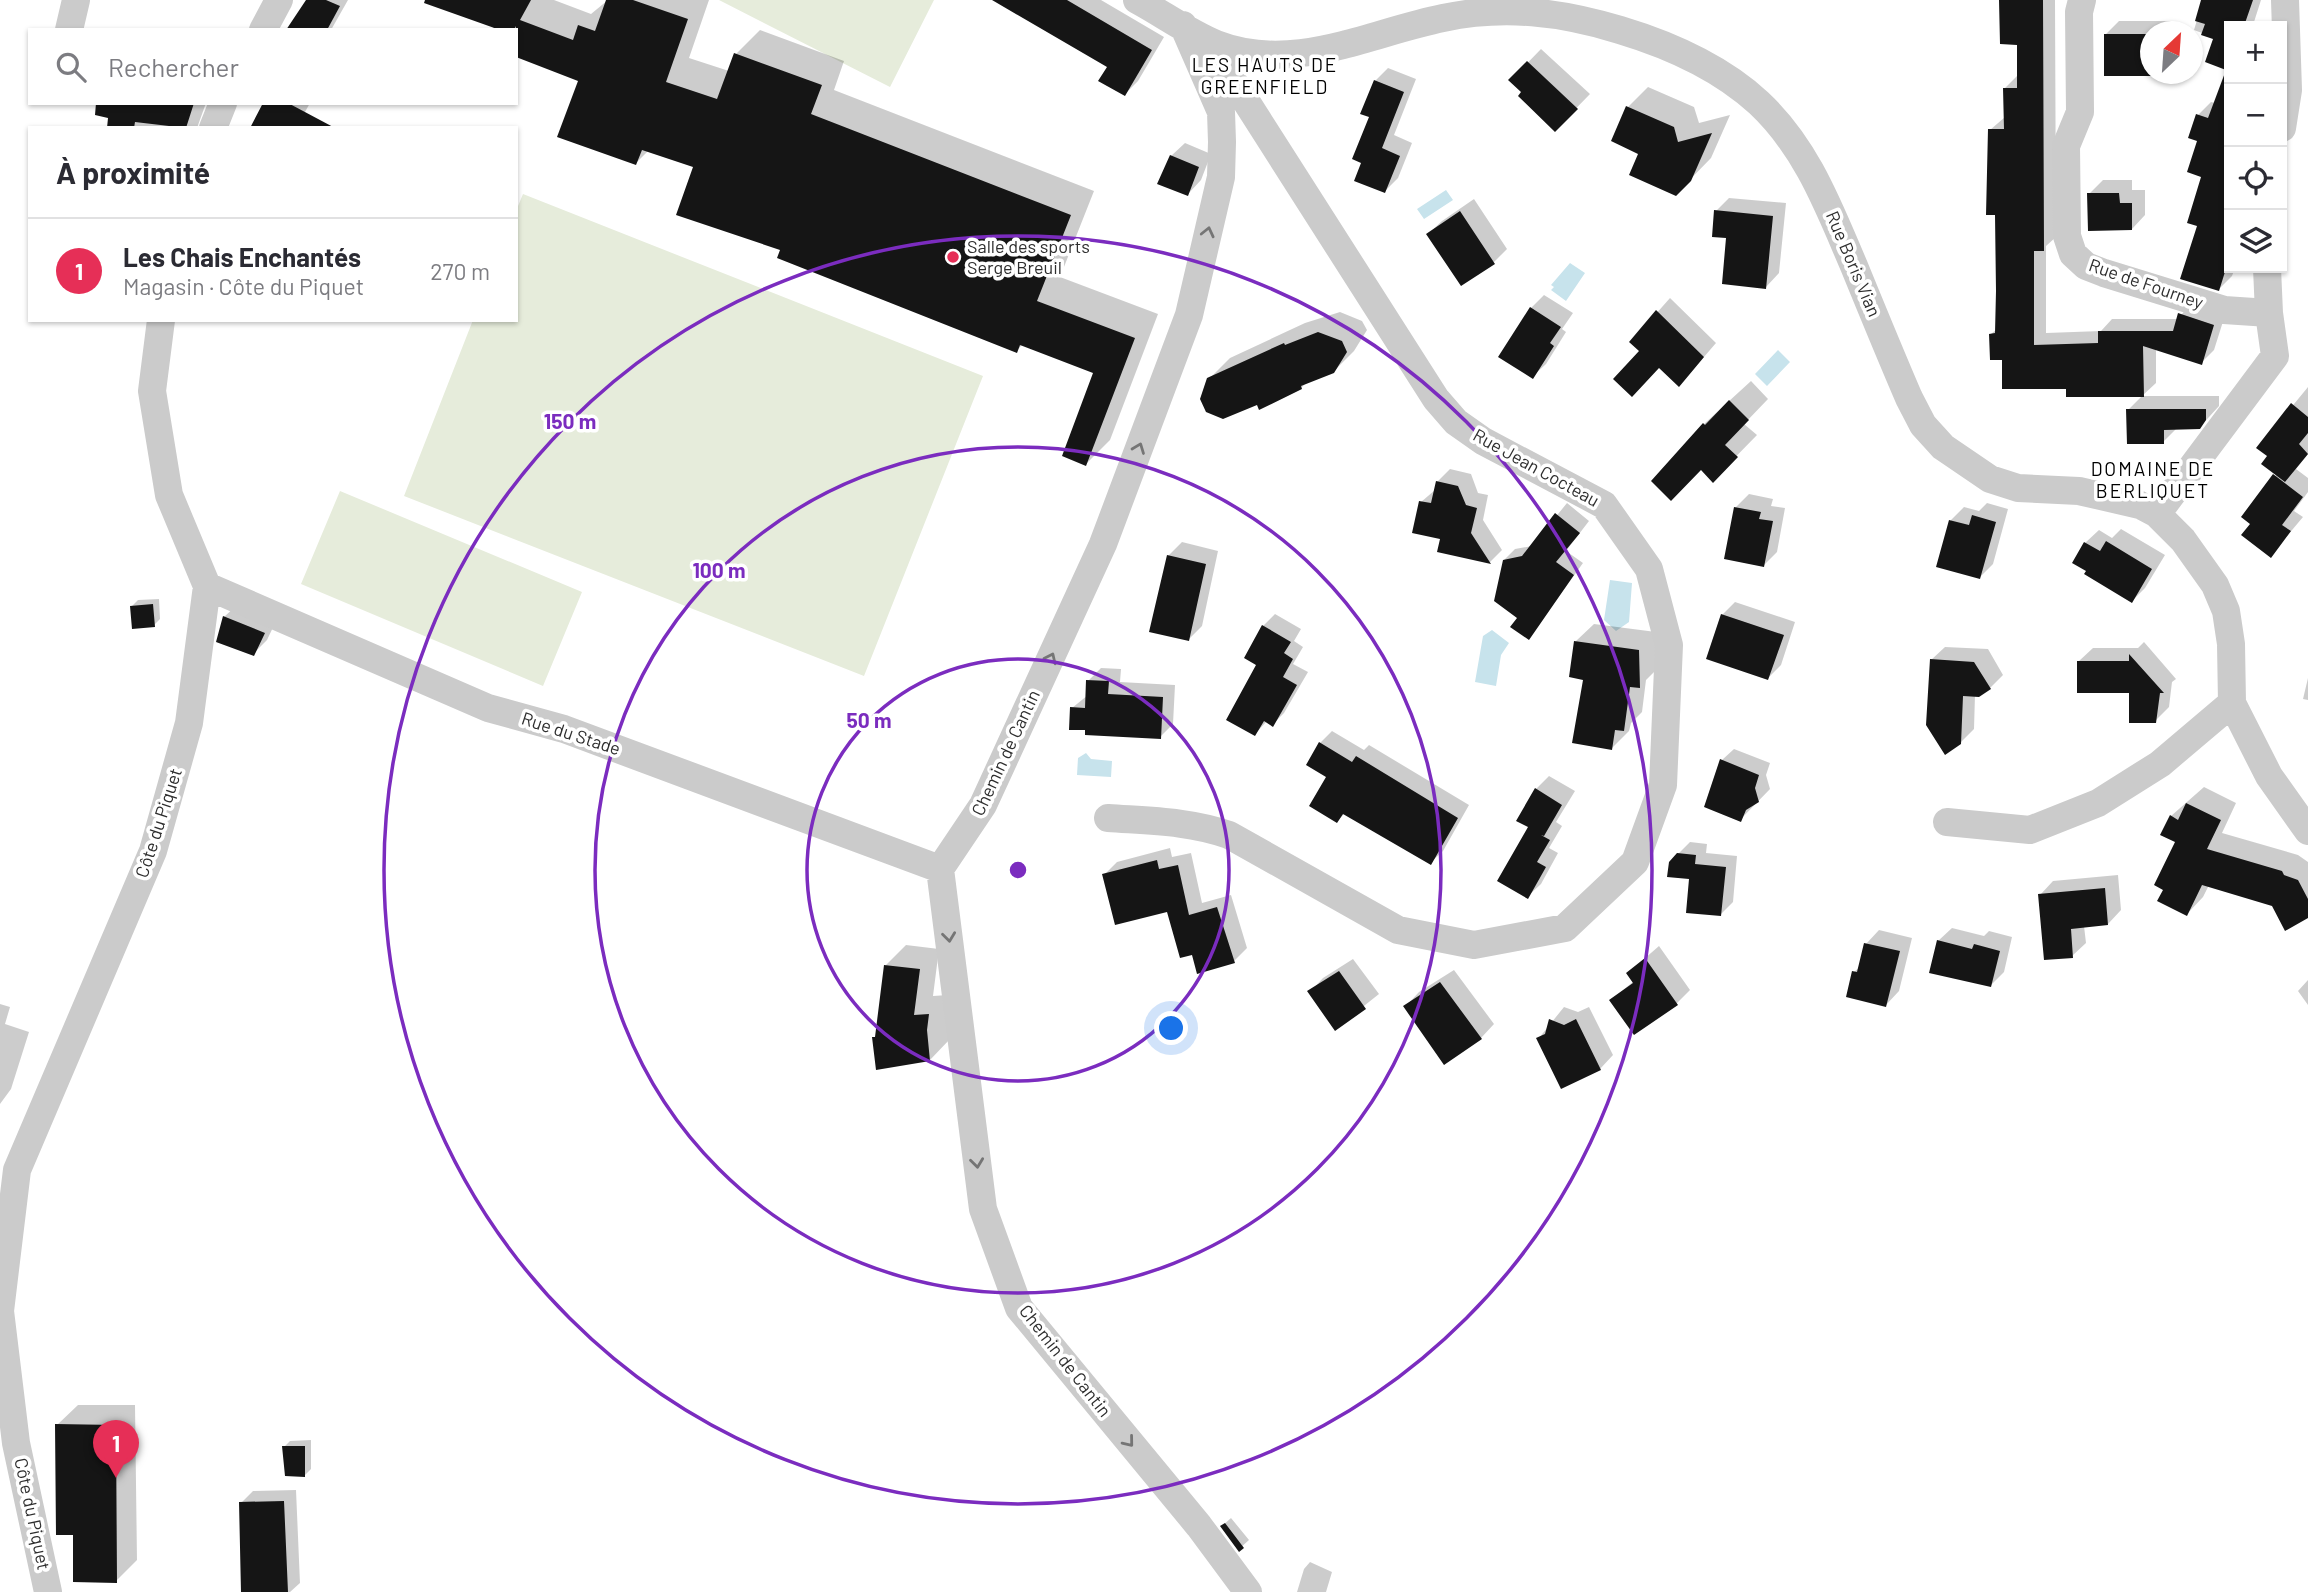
<!DOCTYPE html>
<html lang="fr">
<head>
<meta charset="utf-8">
<style>
	:root { --surface:#fff; --page:#f2f2f3; --text:#2b2b33; --muted:#7c7c81; --line:#e1e1e2; --accent:#e62f57 }
	body { margin:0; font-family:Barlow,sans-serif; background:var(--page); color:var(--text) }
	.controls { position:absolute; right:21px; top:21px; display:grid; overflow:hidden; border-radius:0px; box-shadow:0 2px 5px #0004 }
	.controls button { width:63px; height:63px; display:grid; place-items:center; padding:0; border:0; border-bottom:2px solid var(--line); background:var(--surface); color:var(--text); font:35px sans-serif }
	.compass { position:absolute; left:2140px; top:21px; width:63px; height:63px; border-radius:50%; background:var(--surface); box-shadow:0 2px 5px #0004; rotate:25deg }
	.you { position:absolute; left:1172px; top:1029px; width:24px; height:24px; margin:-18px; border:5px solid #fff; border-radius:50%; background:#1a73e8; box-shadow:0 0 0 10px #1a73e833 }
	.badge { display:grid; place-items:center; width:46px; height:46px; border-radius:50%; background:var(--accent); color:#fff; font-size:23px; font-weight:700 }
	.pin { position:absolute; translate:-50% -58px; filter:drop-shadow(0 2px 4px #0008) }
	.pin::after { content:''; position:absolute; top:37px; width:24px; height:21px; background:inherit; clip-path:polygon(0 0,100% 0,50% 100%) }
	.list { margin:0; padding:0; list-style:none }
	h2 { display:flex; justify-content:space-between; align-items:center; height:91px; margin:0; padding:0 28px; font-size:30px }
	h2 small { font-size:23px; font-weight:400; color:var(--muted) }
	.list li { display:grid; grid-template-columns:46px 1fr auto; gap:21px; align-items:center; box-sizing:border-box; height:105px; padding:0 28px; border-top:2px solid var(--line) }
	.list b { display:block; font-size:26px; white-space:nowrap }
	.list p { margin:0; font-size:23px; white-space:nowrap; color:var(--muted) }
	.list em { font-size:23px; font-style:normal; color:var(--muted) }
	.icon { flex:none; width:38px; height:38px; fill:none; stroke:currentColor; stroke-width:2; stroke-linecap:round; stroke-linejoin:round }
	.map { position:relative; flex:none; width:2308px; height:1592px; overflow:hidden }
	.search { position:absolute; background:var(--surface); box-shadow:0 2px 5px #0004; left:28px; top:28px; width:490px; height:77px; display:flex; align-items:center; gap:18px; box-sizing:border-box; padding:0 24px; border-radius:0px; color:var(--muted); font-size:26px }
	.panel { position:absolute; background:var(--surface); box-shadow:0 2px 5px #0004; left:28px; top:126px; width:490px; height:196px; border-radius:0px }
	.map>svg:first-child { display:block }
	.green { fill:#e6ecdb }
	.water { fill:#c7e3ec }
	.shadow { fill:#0003 }
	.building { fill:#151515 }
	.lines { fill:none; stroke-linecap:round; stroke-linejoin:round }
	.street { stroke:#cbcbcb; stroke-width:28 }
	.oneway { stroke:#757575 }
	.ring { fill:none; stroke:#7b2cbf; stroke-width:3.5 }
	.poi-dot { fill:#e62f57; stroke:#fff; stroke-width:2.5 }
	.labels { text-anchor:middle; stroke-width:7; stroke-linejoin:round; paint-order:stroke }
	.poi-label { font-size:18px; fill:#2e2e2e; stroke:#fff; text-anchor:start }
	.street-label { font-size:18px; fill:#2e2e2e; stroke:#fff }
	.neighbourhood-label { font-size:19px; letter-spacing:2px; fill:#000; stroke:#fff }
	.centre { fill:#7b2cbf; stroke:#fff; stroke-width:3.5 }
	.ring-label { font-size:21px; text-anchor:middle; font-weight:bold; fill:#7b2cbf; stroke:#fff; stroke-width:7; stroke-linejoin:round; paint-order:stroke }
</style>
</head>
<body>
<div class="map">
<svg width="2308" height="1592" viewBox="0 0 2308 1592">
	<rect width="100%" height="100%" fill="#fff"/>
	<path class="green" d="M719 0H934L890 87Z
		M523 194 983 376 864 676 404 496 473 320H516V211Z
		M340 491 582 592 543 686 301 584Z"/>
	<path class="water" d="M1446 190 1453 200 1424 219 1417 209Z
		M1570 263 1585 273 1566 301 1551 290 1554 287 1551 285Z
		M1778 350 1790 362 1767 386 1755 374Z
		M1610 580 1632 583 1629 622 1616 631 1604 620Z
		M1492 630 1509 643 1501 655 1496 686 1475 682 1483 636Z
		M1086 753 1091 759 1112 761 1111 777 1077 775 1078 758Z"/>
	<path class="shadow" d="M308 0H348L331 30H290Z
		M446 0H554L591 14 608 0H709L689 58 729 71 736 54 760 30 844 61 834 90 1094 191 1060 277 1158 314 1110 440 1086 464 1096 372 1023 344 1016 351 783 249 696 166 649 150 636 163 580 80 516 30H492L494 26Z
		M1023 0H1101L1164 37 1138 81 1125 94 1109 66Z
		M2001 0H2055L2056 237 2046 246V333L2101 331 2112 319H2178L2192 302 2226 312 2214 350 2201 363 2156 348V383L2142 396H2219V406L2199 428 2176 429 2163 442 2128 410 2142 396 2068 387 2003 359 1991 334 1997 329V213L1990 130 2005 117 2004 89 2017 76 2019 43Z
		M2203 0H2261L2254 22 2265 25 2229 26V268H2235L2232 276 2219 289 2200 225 2204 176 2198 115 2211 102 2215 103 2228 69 2215 38 2194 30Z
		M2119 21H2171V32H2150V74H2158H2106V34Z
		M1541 49 1590 94 1555 130 1511 80Z
		M1388 68 1416 79 1394 135 1412 143 1398 178 1385 191 1363 162 1375 81Z
		M1648 87 1694 107 1699 123 1730 115 1711 158 1676 194 1641 153 1628 107Z
		M113 103H206L197 128H109Z
		M265 103H310L296 128Z
		M1185 143 1211 154 1201 180 1188 194 1171 156Z
		M2103 180H2132V190H2145V215L2132 229 2089 194Z
		M1729 198 1786 203 1779 273 1766 287 1716 211Z
		M1474 199 1507 249 1494 262 1428 234 1442 221Z
		M1544 295 1573 313 1562 329 1566 332 1546 364 1532 377 1531 308Z
		M1670 298 1716 343 1691 372 1641 351 1631 342Z
		M1340 312 1362 321 1367 330 1354 351 1333 372 1307 382 1301 388 1258 403 1209 379 1230 358 1305 323Z
		M1751 381 1768 399 1744 424 1757 435 1713 480 1701 467 1653 481 1704 424Z
		M2308 387V454L2296 469 2308 478V492L2294 511 2303 517 2271 555 2252 523 2277 473 2269 456 2258 448Z
		M1450 469 1471 474 1478 493 1488 495 1483 520 1502 550 1490 562 1439 551 1442 537 1421 502 1435 490 1437 482Z
		M1749 494 1773 499 1771 506 1785 508 1777 552 1764 565 1735 508Z
		M1567 503 1589 521 1566 551 1583 563 1529 638 1519 617 1504 560 1515 549 1532 546Z
		M1987 503 2008 509 1993 564 1979 578 1938 566 1951 520 1964 507 1979 511Z
		M2121 529 2165 555 2145 588 2132 601 2085 543 2099 530 2112 538Z
		M1182 542 1218 551 1202 626 1189 639 1168 556Z
		M159 599 160 619 154 625 132 606 138 600Z
		M1735 602 1795 622 1781 665 1768 678 1722 615Z
		M238 604 277 619 267 640 253 654 224 617Z
		M1275 614 1301 629 1294 641 1303 647 1293 664 1308 672 1284 713 1272 725 1267 721 1255 734 1259 664 1246 657 1263 626Z
		M1594 624 1656 632 1657 669 1646 680 1642 712 1631 723 1629 731 1611 749 1585 678 1576 641Z
		M2144 642 2176 679 2172 682 2169 707 2155 721 2131 691 2079 661 2093 648H2138Z
		M1945 647 1988 649 2003 675 1990 688 1975 695 1974 729 1960 743 1931 660Z
		M1101 668 1121 669 1120 682 1175 685 1173 724 1160 737 1086 729 1072 708 1088 695V681Z
		M2308 678V700L2303 699Z
		M1332 731 1364 750 1369 745 1469 805 1443 851 1430 863 1345 813 1337 821 1320 743Z
		M1734 749 1770 763 1766 775 1770 789 1740 820 1722 760Z
		M1549 776 1575 791 1556 822 1562 826 1549 848 1558 853 1541 884 1527 897 1536 789Z
		M2204 787 2236 803 2222 833 2298 855 2308 862V916L2209 885 2203 897 2187 914 2165 889 2177 841 2171 816Z
		M1690 842 1707 844 1706 853 1737 856 1733 902 1721 914 1678 854Z
		M1170 848 1172 857 1191 853 1202 903 1231 895 1247 948 1234 961 1193 952 1168 909 1104 875 1117 862Z
		M2118 875 2121 910 2108 924 2084 926 2086 943 2072 956 2040 895 2053 881Z
		M1952 928 1984 936 1989 931 2012 937 2004 972 1991 985 1938 941Z
		M1879 930 1912 938 1899 991 1886 1005 1854 972 1861 966 1866 944Z
		M906 945 939 949 933 996 948 995 950 1039 930 1060 874 1038 878 1034 886 965Z
		M1659 946 1690 990 1677 1003 1634 1032 1611 1000 1634 981 1628 973Z
		M1353 959 1379 994 1335 1029 1310 992 1323 978Z
		M1454 970 1494 1024 1481 1038 1406 1006 1419 992Z
		M2308 980V1005L2298 991Z
		M0 1004 10 1007 5 1024 29 1032 11 1089 0 1104Z
		M1564 1007 1578 1012 1589 1007 1613 1055 1600 1069 1539 1038Z
		M78 1405H135L137 1560 116 1581 75 1533 57 1425Z
		M311 1440V1469L305 1475 284 1447 290 1441Z
		M296 1490 300 1583 290 1592H243L241 1503 253 1491Z
		M1231 1518 1249 1540 1239 1549 1222 1526Z
		M1310 1562 1332 1572 1326 1592H1297L1304 1569Z"/>
	<path class="building" d="M306 0H326L340 6 327 30H286Z
		M425 0H531L520 20 573 40 578 25 595 31 606 0H633L688 19 666 82 717 99 734 53 822 85 811 114 1071 215 1037 301 1135 338 1086 466 1062 456 1093 373 1020 345 1017 353 777 258 780 250 676 215 693 167 642 150 636 165 557 137 578 81 516 57V26L514 30H500L424 3Z
		M992 0H1067L1152 50 1125 96 1098 81 1107 67Z
		M1999 0H2043L2044 251H2034V345L2098 343V331H2173L2178 313 2214 325 2202 365 2143 346 2144 397H2066V389H2002V360H1990L1989 334 1995 333 1996 291 1995 215H1986L1988 129H2004L2003 88H2017V45L2000 44Z
		M2201 0H2253L2244 26H2229V259L2219 291 2180 279 2197 226 2187 223 2201 177 2187 172 2197 141 2188 138 2196 114 2208 118 2226 70 2205 62 2213 39 2201 35 2205 24 2195 21Z
		M2104 34H2151V76H2104Z
		M1527 61 1578 109 1555 132 1518 96 1521 92 1508 80Z
		M1374 80 1404 92 1382 148 1400 156 1385 193 1354 181 1361 163 1352 159 1369 117 1360 114Z
		M96 103H194L186 128 135 122 134 128H107L108 118 95 115Z
		M263 103H288L335 128H250Z
		M1626 106 1674 127 1678 142 1712 133 1691 181 1676 196 1629 175 1638 154 1611 141Z
		M1170 155 1199 167 1188 196 1157 184Z
		M2087 193H2119L2120 203H2132V230L2088 231Z
		M1714 210 1773 216 1766 289 1722 284 1726 238 1712 237Z
		M1460 211 1495 264 1461 286 1426 234Z
		M1530 307 1561 327 1550 343 1554 346 1533 379 1498 357Z
		M1656 310 1704 357 1679 387 1659 368 1632 397 1613 379 1639 351 1629 342Z
		M1318 332 1342 341 1347 352 1334 373 1301 386 1302 389 1259 410 1257 405 1223 419 1206 412 1200 399 1207 378 1284 343 1285 345Z
		M1729 400 1749 420 1725 445 1738 457 1713 483 1701 470 1671 501 1651 481 1703 423 1705 425Z
		M2291 403 2308 417V433L2299 444 2308 454 2285 482 2261 464 2267 456 2256 448Z
		M2126 409H2206V420L2200 429 2164 430V444H2127Z
		M2273 474 2303 497 2282 525 2291 531 2271 558 2241 535 2250 524 2241 517Z
		M1436 481 1458 486 1466 505 1477 508 1471 533 1491 564 1437 552 1440 539 1412 533 1419 501 1431 503Z
		M1734 507 1761 512 1759 519 1773 521 1764 567 1724 559Z
		M1555 513 1580 533 1556 562 1574 575 1529 640 1510 627 1517 618 1494 601 1503 560 1522 556Z
		M1972 515 1996 522 1980 579 1936 567 1949 520 1969 525Z
		M2106 541 2152 569 2132 603 2084 574 2086 571 2072 563 2084 542 2100 551Z
		M1167 555 1206 564 1189 641 1149 632Z
		M153 604 155 627 132 629 130 606Z
		M1721 614 1784 635 1768 680 1706 659Z
		M223 616 265 633 254 656 216 642Z
		M1262 625 1291 642 1284 653 1293 659 1283 677 1297 685 1273 727 1264 721 1255 736 1226 720 1256 665 1244 658Z
		M1574 641 1639 650 1640 688 1630 687 1624 731 1615 730 1612 750 1572 743 1583 680 1569 677Z
		M2129 654 2164 693H2160L2156 723H2129V693H2077V661H2129Z
		M1930 659 1974 662 1991 689 1979 697 1963 696 1961 744 1945 755 1926 725Z
		M1086 680 1109 681 1108 694 1163 697 1161 739 1085 735V730H1069L1070 707 1085 708Z
		M1319 742 1352 762 1356 756 1458 818 1431 865 1343 814 1337 823 1309 806 1326 777 1306 765Z
		M1720 759 1759 775 1755 788 1759 802 1746 810 1741 822 1704 807Z
		M1535 788 1562 805 1544 836 1541 835 1550 840 1537 862 1546 867 1528 899 1497 881 1528 827 1516 821Z
		M2186 803 2221 820 2207 849 2282 871 2284 875 2298 880 2308 899V918L2285 931 2272 906 2202 885 2187 916 2157 901 2163 890 2154 885 2175 842 2160 835 2170 815 2178 820Z
		M1677 853 1696 855 1695 864 1726 867 1721 916 1686 913 1689 879 1667 877 1669 862Z
		M1157 860 1159 869 1178 865 1189 915 1217 907 1235 963 1197 974 1192 955 1180 958 1167 912 1115 925 1102 874Z
		M2105 888 2108 925 2071 929 2073 958 2044 960 2038 894Z
		M1937 940 1972 949 1974 944 2000 951 1991 987 1929 973Z
		M1864 943 1900 951 1886 1007 1846 997 1852 971 1857 972Z
		M1645 958 1678 1005 1634 1035 1609 1000 1633 983 1626 973Z
		M884 965 920 969 914 1015 929 1014 927 1030 930 1061 876 1070 872 1037H875Z
		M1339 971 1366 1009 1335 1031 1307 991Z
		M1440 982 1482 1039 1444 1065 1403 1006Z
		M1549 1019 1564 1025 1576 1019 1601 1070 1561 1089 1536 1038 1545 1034Z
		M55 1424 116 1425 117 1583 73 1582V1535H56Z
		M282 1446H305V1477L285 1476Z
		M284 1501 288 1592H241L239 1502Z
		M1225 1523 1244 1548 1239 1552 1220 1526Z"/>
	<g class="lines">
		<path class="street" d="M1137 0C1163 14 1189 33 1216 44 1293 74 1369 33 1443 18 1504 5 1561 12 1620 30 1670 45 1720 67 1759 103 1807 148 1829 208 1854 266 1872 310 1890 354 1909 398L1923 425 1943 447 1990 479 2018 488 2079 491 2140 505 2157 514 2183 540 2215 585 2226 611 2231 644 2232 703 2269 776 2308 831
			M2082 0 2079 12 2080 112 2066 146 2067 236 2073 254 2086 266 2104 273 2224 310 2269 313
			M1183 25 1221 112 1222 142 1221 177 1189 315 1103 544 983 805 940 869 983 1209 1019 1308 1199 1526 1248 1592
			M69 30 76 0
			M263 30 279 0
			M213 128 223 103
			M2282 128 2288 90 2285 0
			M2157 514 2275 356 2269 313 2267 268
			M207 586 488 708 564 729 940 869
			M1108 818C1150 821 1189 821 1229 835L1398 930 1474 945 1565 928 1635 862 1663 785 1669 645 1649 569 1604 505 1483 441 1456 422 1436 399 1219 59 1198 39
			M1947 822 2030 830 2098 803 2160 764 2232 703
			M48 1592 16 1443 0 1311 17 1170 153 851 189 723 207 586 169 495 152 391 161 320"/>
	</g>
	<defs><path id="oneway-chevron" d="M-2-3.5L2.5 0L-2 3.5" fill="none" stroke-width="1.6" stroke-linecap="round" stroke-linejoin="round" transform="scale(1.75)"/></defs>
	<g class="oneway">
		<use href="#oneway-chevron" transform="translate(1208 232) rotate(-77)"/>
		<use href="#oneway-chevron" transform="translate(1139 448) rotate(-69)"/>
		<use href="#oneway-chevron" transform="translate(1051 658) rotate(-65)"/>
		<use href="#oneway-chevron" transform="translate(949 937) rotate(83)"/>
		<use href="#oneway-chevron" transform="translate(977 1163) rotate(83)"/>
		<use href="#oneway-chevron" transform="translate(1129 1442) rotate(51)"/>
	</g>
	<g class="ring">
		<circle cx="1018" cy="870" r="211"/>
		<circle cx="1018" cy="870" r="423"/>
		<circle cx="1018" cy="870" r="634"/>
	</g>
	<circle class="poi-dot" cx="953" cy="257" r="7"/>
	<g class="labels">
		<g class="poi-label">
			<text x="967" y="253">Salle des sports<tspan x="967" dy="21">Serge Breuil</tspan></text>
		</g>
		<g class="street-label">
			<text transform="translate(1853 264) rotate(67)" y="6">Rue Boris Vian</text>
			<text transform="translate(2146 284) rotate(19)" y="6">Rue de Fourney</text>
			<text transform="translate(1536 468) rotate(29)" y="6">Rue Jean Cocteau</text>
			<text transform="translate(571 734) rotate(18)" y="6">Rue du Stade</text>
			<text transform="translate(1006 753) rotate(-65)" y="6">Chemin de Cantin</text>
			<text transform="translate(159 823) rotate(-72)" y="6">Côte du Piquet</text>
			<text transform="translate(1065 1361) rotate(52)" y="6">Chemin de Cantin</text>
			<text transform="translate(32 1514) rotate(78)" y="6">Côte du Piquet</text>
		</g>
		<g class="neighbourhood-label">
			<text x="1265" y="72">LES HAUTS DE<tspan x="1265" dy="22">GREENFIELD</tspan></text>
			<text x="2153" y="476">DOMAINE DE<tspan x="2153" dy="22">BERLIQUET</tspan></text>
		</g>
	</g>
	<circle cx="1018" cy="870" r="10" class="centre"/>
	<g class="ring-label">
		<text x="570" y="429">150 m</text>
		<text x="719" y="578">100 m</text>
		<text x="869" y="728">50 m</text>
	</g>
</svg>
<div class="controls">
<button>+</button>
<button>−</button>
<button><svg class="icon" aria-label="locate" viewBox="0 0 24 24"><circle cx="12" cy="12" r="6"/><path d="M12 2v4M12 18v4M2 12h4M18 12h4"/></svg></button>
<button><svg class="icon" aria-label="layers" viewBox="0 0 24 24"><path d="M12 4l9 5-9 5-9-5zM3 14l9 5 9-5"/></svg></button>
</div>
<svg class="compass" viewBox="-18 -18 36 36"><path d="M0-13l5 13h-10z" fill="#e53935"/><path d="M0 13l5-13h-10z" fill="#7c7c81"/></svg>
<div class="you"></div>
<div class="pin badge" style="left:116px;top:1478px">1</div>
<div class="search"><svg class="icon" aria-label="search" viewBox="0 0 24 24"><circle cx="10" cy="10" r="6"/><path d="M15 15l6 6"/></svg>Rechercher</div>
<section class="panel">
<h2>À proximité<small></small></h2>
<ul class="list">
<li><span class="badge">1</span><div><b>Les Chais Enchantés</b><p>Magasin · Côte du Piquet</p></div><em>270 m</em></li>
</ul>
</section>
</div>
</body>
</html>
